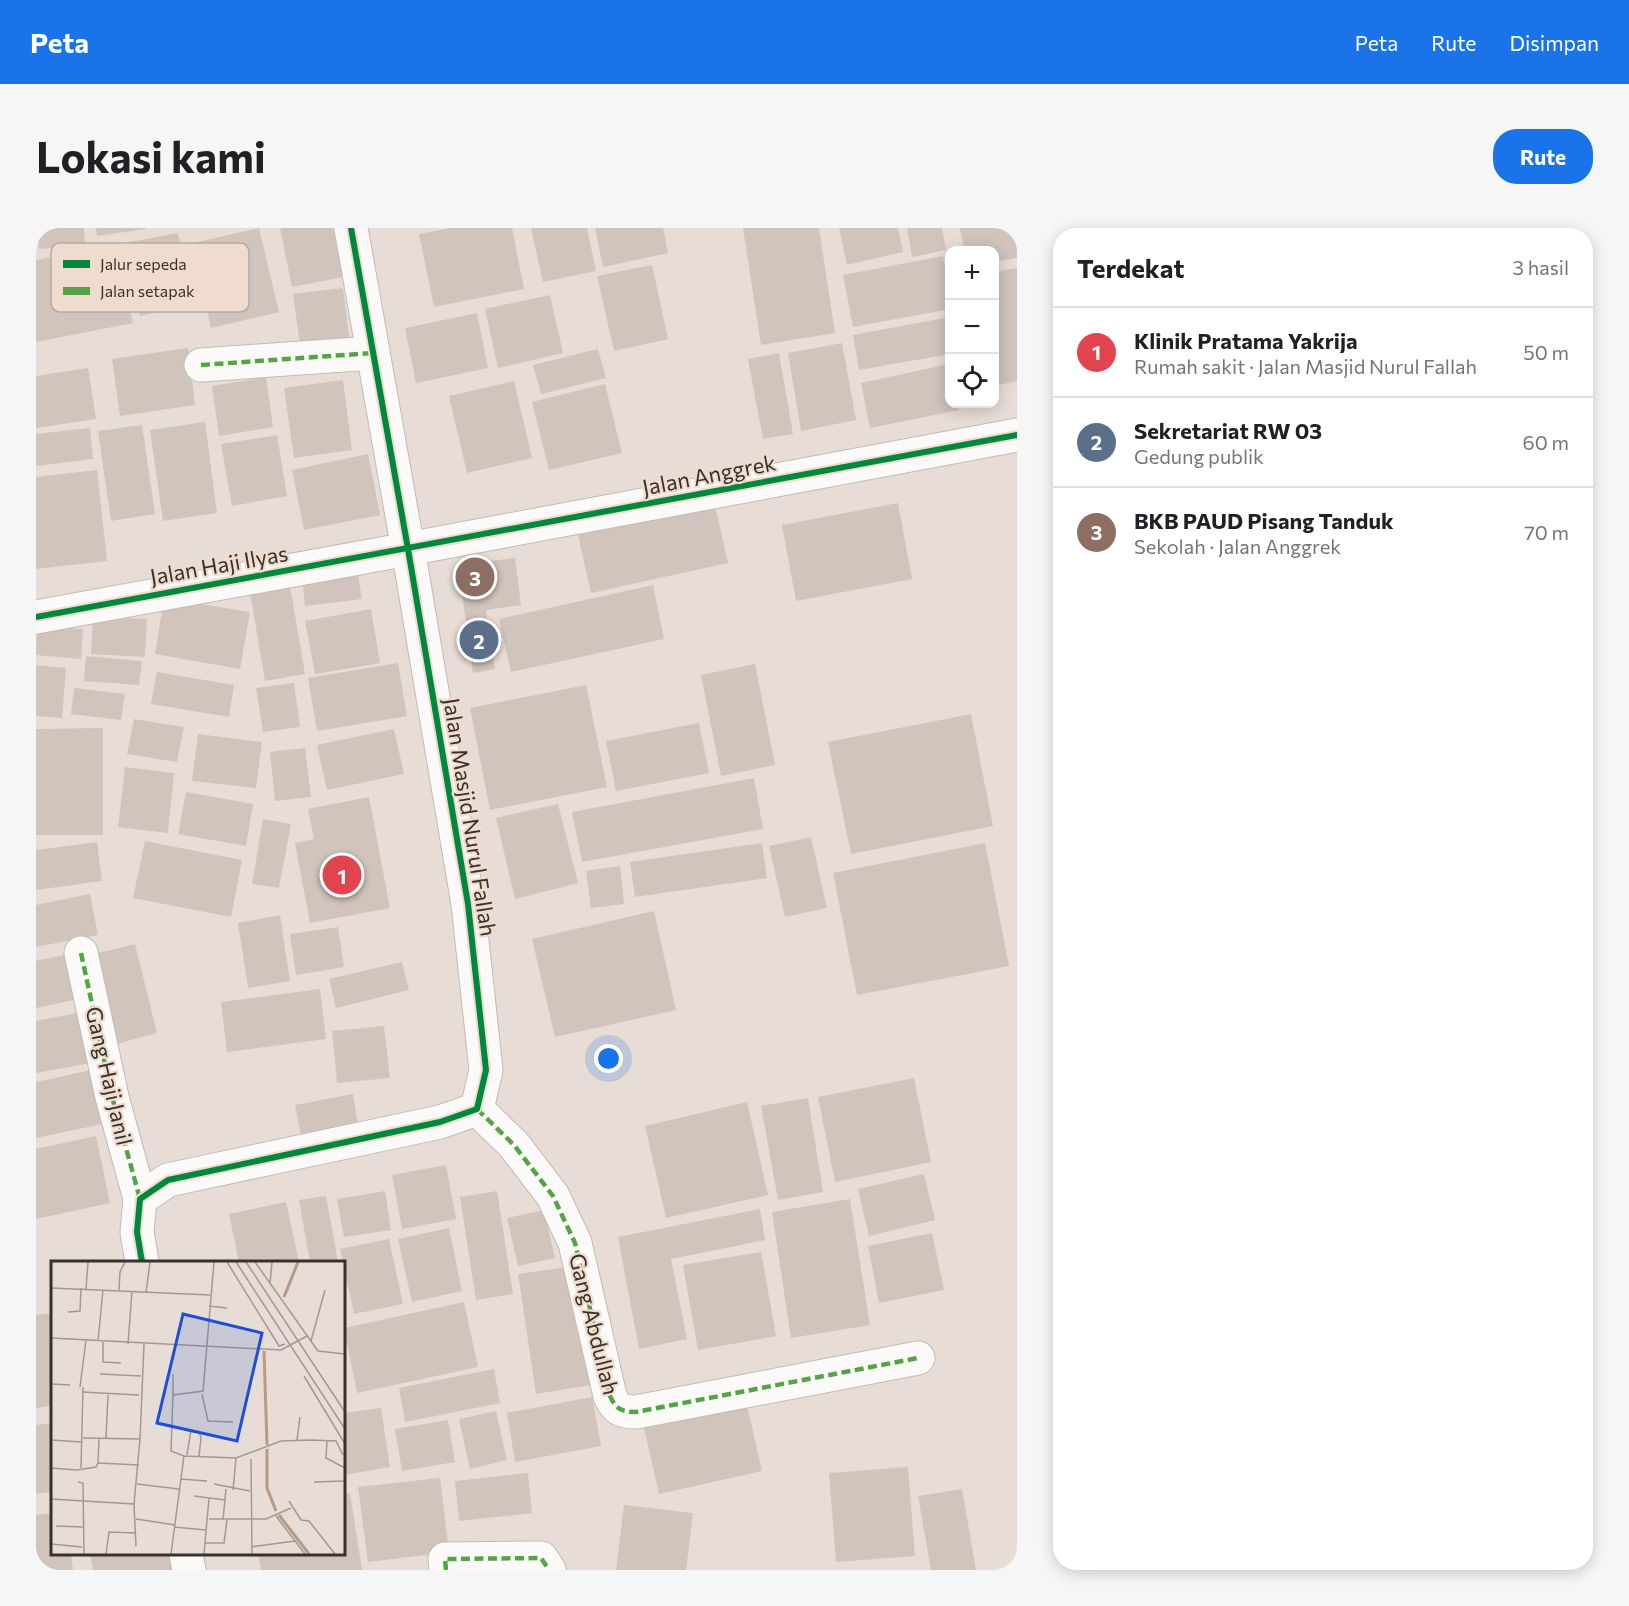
<!DOCTYPE html>
<html lang="id">
<head>
<meta charset="utf-8">
<style>
	:root { --surface:#fff; --page:#f6f6f6; --text:#202124; --muted:#757577; --line:#e0e0e0; --accent:#1a73e8 }
	body { margin:0; font-family:Commissioner,sans-serif; background:var(--page); color:var(--text) }
	.controls { position:absolute; right:18px; top:18px; display:grid; overflow:hidden; border-radius:12px; box-shadow:0 3px 15px #0003 }
	.controls button { width:54px; height:54px; display:grid; place-items:center; padding:0; border:0; border-bottom:2px solid var(--line); background:var(--surface); color:var(--text); font:30px sans-serif }
	.you { position:absolute; left:573px; top:831px; width:21px; height:21px; margin:-15px; border:4px solid #fff; border-radius:50%; background:#1a73e8; box-shadow:0 0 0 9px #1a73e833 }
	.badge { display:grid; place-items:center; width:39px; height:39px; border-radius:50%; background:var(--accent); color:#fff; font-size:20px; font-weight:700 }
	.pin { position:absolute; translate:-50% -50%; border:3px solid #fff; box-shadow:0 2px 6px #0006 }
	.list { margin:0; padding:0; list-style:none }
	h2 { display:flex; justify-content:space-between; align-items:center; height:78px; margin:0; padding:0 24px; font-size:26px }
	h2 small { font-size:20px; font-weight:400; color:var(--muted) }
	.list li { display:grid; grid-template-columns:39px 1fr auto; gap:18px; align-items:center; box-sizing:border-box; height:90px; padding:0 24px; border-top:2px solid var(--line) }
	.list b { display:block; font-size:22px; white-space:nowrap }
	.list p { margin:0; font-size:20px; white-space:nowrap; color:var(--muted) }
	.list em { font-size:20px; font-style:normal; color:var(--muted) }
	.icon { flex:none; width:33px; height:33px; fill:none; stroke:currentColor; stroke-width:2; stroke-linecap:round; stroke-linejoin:round }
	.map { position:relative; flex:none; width:981px; height:1342px; overflow:hidden; border-radius:24px }
	header { display:flex; align-items:center; gap:36px; box-sizing:border-box; height:84px; padding:0 30px; background:var(--accent); color:#fff }
	header strong { font-size:28px }
	nav { display:flex; gap:33px; margin-inline-start:auto; font-size:21px }
	.intro { display:flex; align-items:center; justify-content:space-between; box-sizing:border-box; height:144px; padding:0 36px }
	h1 { margin:0; font-size:42px }
	.button { padding:15px 27px; border-radius:24px; background:var(--accent); color:#fff; font-size:21px; font-weight:700 }
	main { display:flex; gap:36px; padding:0 36px }
	aside { flex:1; background:var(--surface); border-radius:24px; box-shadow:0 3px 15px #0003 }
	.map>svg:first-child { display:block }
	.building { fill:#d0c4bd }
	.lines { fill:none; stroke-linecap:round; stroke-linejoin:round }
	.minor-casing { stroke:#c2bab4; stroke-width:35 }
	.tertiary-casing { stroke:#c2bab4; stroke-width:35 }
	.minor { stroke:#fcfaf9; stroke-width:33 }
	.tertiary { stroke:#fcfaf9; stroke-width:33 }
	.quiet { stroke:#53a543; stroke-width:4.5; stroke-dasharray:9 4.5; stroke-linecap:butt }
	.cycleway-casing { stroke:#efdccf; stroke-width:10 }
	.cycleway { stroke:#00873e; stroke-width:6 }
	.labels { text-anchor:middle; stroke-width:4.5; stroke-linejoin:round; paint-order:stroke }
	.street-label { font-size:22px; fill:#38312c; stroke:#efdccf }
	.inset-river { fill:none; stroke:#b59a88; stroke-width:3 }
	.inset-road { fill:none; stroke:#a29892; stroke-width:1.5 }
	.view { fill:#1d4ed8; fill-opacity:0.15; stroke:#1d4ed8; stroke-width:3 }
	.inset-edge { fill:none; stroke:#38312c; stroke-width:3 }
	.key { fill:#efdccf; stroke:#b8a99e; stroke-width:1.5 }
	.key-label { font-size:16px; fill:#38312c }
</style>
</head>
<body>
<header>
<strong>Peta</strong>
<nav><a>Peta</a><a>Rute</a><a>Disimpan</a></nav>
</header>
<div class="intro"><h1>Lokasi kami</h1><a class="button">Rute</a></div>
<main>
<div class="map">
<svg width="981" height="1342" viewBox="0 0 981 1342">
	<rect width="100%" height="100%" fill="#e8ddd6"/>
	<path class="building" d="M2 0H48L49 17 3 21Z
		M60 0H110V1L61 8Z
		M223 0 243 84 175 100 156 15Z
		M244 0H297L307 49 256 59Z
		M414 0H476L488 61 398 79 383 6Z
		M495 0H551L560 43 507 54Z
		M559 0H627L632 25 567 39Z
		M707 0H783L799 105 725 117Z
		M803 0H862L867 24 811 37Z
		M871 0H906L910 22 876 29Z
		M924 0H981V30L958 34V22H928Z
		M142 5 157 77 104 88 89 15Z
		M81 16 97 95 0 114V32Z
		M907 28 914 61V81L817 99 807 47Z
		M616 37 632 111 578 123 561 48Z
		M981 40V153L958 158V44Z
		M307 60 314 116 265 123 257 66Z
		M514 67 527 125 462 140 449 81Z
		M441 85 452 140 380 155 369 100Z
		M914 89V126L823 142 817 107Z
		M806 115 820 192 765 203 752 125Z
		M152 120 159 177 84 188 76 131Z
		M562 121 570 150 505 166 497 137Z
		M743 125 757 206 727 211 712 131Z
		M913 136 914 176H921L923 182 834 200 825 155Z
		M52 140 60 191 0 200V148Z
		M230 149 237 199 183 208 176 158Z
		M307 152 316 222 258 230 248 160Z
		M478 153 496 230 431 245 413 168Z
		M569 156 586 225 513 242 496 174Z
		M169 194 181 285 127 293 114 202Z
		M106 197 119 286 75 293 62 203Z
		M54 200 57 231 0 238V206Z
		M241 207 251 268 196 278 185 216Z
		M332 226 344 287 268 302 256 242Z
		M61 242 71 333 0 341V249Z
		M862 275 876 351 760 373 746 297Z
		M679 277 692 335 555 365 542 307Z
		M479 330 485 377 450 382 459 441 437 445 422 337Z
		M321 341 326 371 269 378 266 349Z
		M617 357 628 411 475 444 463 391Z
		M254 358 269 446 229 453 214 364Z
		M128 370 214 384 204 441 119 426Z
		M335 381 344 435 279 446 269 393Z
		M57 389 111 391 109 429 55 426Z
		M1 398 47 401 45 431 0 427Z
		M50 428 106 433 103 457 48 453Z
		M362 435 371 488 281 503 272 450Z
		M719 436 739 537 685 548 665 447Z
		M0 437 30 440 26 490 0 488Z
		M121 444 198 457 193 489 115 476Z
		M258 455 264 499 227 504 220 460Z
		M550 457 571 559 454 582 434 480Z
		M38 460 89 466 85 492 35 486Z
		M935 486 957 598 815 626 792 514Z
		M98 491 148 499 141 534 91 526Z
		M663 495 673 545 580 563 570 513Z
		M67 500V607H0V501Z
		M358 501 368 546 291 562 281 517Z
		M162 506 226 514 220 560 156 553Z
		M269 520 275 569 239 573 234 524Z
		M89 539 138 545 132 605 82 599Z
		M718 550 727 601 546 634 536 584Z
		M150 564 217 576 210 618 142 606Z
		M333 569 354 680 274 695 259 615 278 611 272 581Z
		M522 576 542 655 479 671 460 590Z
		M227 591 255 596 243 660 216 656Z
		M775 609 791 680 749 689 733 618Z
		M109 613 206 632 195 689 97 670Z
		M61 614 66 653 0 662V622Z
		M726 615 731 650 599 669 594 634Z
		M949 615 973 738 821 767 797 645Z
		M584 638 588 676 555 680 550 643Z
		M54 666 62 707 0 719V677Z
		M618 683 640 782 519 809 496 711Z
		M244 687 254 753 212 760 202 695Z
		M302 699 308 739 260 747 254 706Z
		M99 716 121 805 73 818 50 728Z
		M37 725 47 770 0 780V733Z
		M366 734 373 762 300 780 293 751Z
		M284 761 290 811 191 824 185 774Z
		M51 783 60 834 0 845V793Z
		M348 798 354 850 301 855 296 803Z
		M60 841 71 895 0 910V854Z
		M878 850 895 934 799 954 782 869Z
		M317 866 322 897 265 908 259 877Z
		M772 870 787 964 742 972 725 878Z
		M711 874 732 967 630 990 609 898Z
		M60 908 74 975 0 991V921Z
		M410 937 420 991 366 1001 356 947Z
		M888 946 899 992 833 1008 822 961Z
		M349 963 355 1002 308 1009 301 971Z
		M461 963 477 1066 440 1072 424 969Z
		M290 968 302 1034H274L263 972Z
		M814 971 834 1097 755 1110 736 984Z
		M250 974 263 1034H203L193 986Z
		M724 981 729 1012 635 1031 651 1111 603 1121 582 1009Z
		M508 982 519 1030 482 1038 471 990Z
		M413 1000 426 1063 376 1074 362 1011Z
		M896 1005 908 1062 843 1075 832 1018Z
		M353 1011 367 1076 318 1086 304 1021Z
		M725 1024 740 1108 662 1122 647 1037Z
		M539 1038 556 1157 500 1166 482 1046Z
		M428 1074 442 1139 321 1165 308 1100Z
		M16 1085V1178L0 1180V1087Z
		M458 1141 464 1175 369 1194 363 1160Z
		M556 1169 565 1218 479 1234 471 1185Z
		M710 1173 726 1243 623 1266 607 1196Z
		M345 1180 354 1239 308 1247V1185Z
		M460 1183 471 1232 434 1241 423 1191Z
		M412 1192 419 1234 366 1243 359 1201Z
		M16 1195V1264L0 1266V1197Z
		M872 1239 879 1328 800 1334 793 1245Z
		M492 1245 496 1285 423 1293 419 1253Z
		M404 1250 413 1324 332 1334 322 1259Z
		M926 1261 940 1342H895L882 1268Z
		M314 1265 326 1342H225L222 1326H308V1266Z
		M588 1277 657 1285 650 1342H580Z
		M16 1285V1326H35L37 1342H0V1287Z
		M54 1326H144L147 1342H57Z"/>
	<g class="lines">
		<g class="minor-casing">
			<path id="minor" d="M165 137 337 125
				M0 389 372 321
				M45 725 76 869 104 971
				M441 881 478 917 517 968 539 1015 574 1168C580 1181 585 1184 600 1184L882 1130
				M410 1342 409 1331 505 1330 513 1342"/>
		</g>
		<g class="tertiary-casing">
			<path id="tertiary" d="M372 321 981 207
				M106 1034 101 1004 104 971 132 952 404 894 441 881 450 842 432 676 372 321 315 0
				M150 1326 153 1342"/>
		</g>
		<use href="#minor" class="minor"/>
		<use href="#tertiary" class="tertiary"/>
		<path class="quiet" d="M165 137 337 125
			M45 725 76 869 104 971
			M441 881 478 917 517 968 539 1015 574 1168C580 1181 585 1184 600 1184L882 1130
			M410 1342 409 1331 505 1330 513 1342"/>
		<g class="cycleway-casing">
			<path id="cycleway" d="M0 389 981 207
				M106 1034 101 1004 104 971 132 952 404 894 441 881 450 842 432 676 372 321 315 0"/>
		</g>
		<use href="#cycleway" class="cycleway"/>
	</g>
	<g class="labels">
		<g class="street-label">
			<text transform="translate(673 247) rotate(-11)" y="8">Jalan Anggrek</text>
			<text transform="translate(183 337) rotate(-10)" y="8">Jalan Haji Ilyas</text>
			<text transform="translate(434 589) rotate(81)" y="8">Jalan Masjid Nurul Fallah</text>
			<text transform="translate(73 848) rotate(77)" y="8">Gang Haji Janil</text>
			<text transform="translate(558 1096) rotate(76)" y="8">Gang Abdullah</text>
		</g>
	</g>
	<g transform="translate(15 1033)">
		<rect width="294" height="294" fill="#e8ddd6"/>
		<path class="inset-river" d="M233 36 247 1M213 90 216 184M216 188V227L225 250M228 254 258 293"/>
		<path class="inset-road" d="M163 1 152 130 122 134 120 190 133 195 185 197 230 180 259 179 285 180 292 194M176 1 228 85 234 83M185 1 294 168M195 1 294 151M204 1 267 90 294 93M219 22 221 1M0 27 159 34M35 28 37 1M68 29 69 11 74 1M95 32 99 1M158 45 176 47M17 51 29 50 30 27M0 77 230 89 256 75M47 80 52 29M260 80 274 29M52 81V101L70 102M77 83 81 30M49 113 90 115M122 113V134M253 115 294 183M0 123 19 124M29 126 35 79M31 131 88 134M151 133 157 160 182 161M32 177 89 178 83 243M55 178 57 134M89 178 93 83M0 179 31 181M246 179 249 156M276 180 275 197 294 207M136 194 140 169 148 171 150 177 148 195M200 198 201 293M47 202 48 178M0 207 26 209 45 206 47 202 88 204M30 207 32 126M130 218 156 220M27 221 32 222 33 293M263 221 294 220M86 223 128 228M163 223 199 230M182 229 185 197M143 235 174 239M0 238 83 243 85 285M238 240 250 259 258 260 284 293M225 255 254 293M85 258 124 264M158 258H215L240 247M172 259 175 228M5 265 32 266M123 266 155 269M154 282H173L176 259M0 283 31 286M200 286 244 280M55 293 58 271 85 272M120 293 133 195M153 293 158 237"/>
		<path class="view" d="M132 53 211 72 186 180 106 162Z"/>
		<rect width="294" height="294" class="inset-edge"/>
	</g>
	<rect x="15" y="15" width="198" height="69" rx="9" class="key"/>
	<rect x="27" y="32" width="27" height="8" fill="#00873e"/>
	<rect x="27" y="59" width="27" height="8" fill="#53a543"/>
	<g class="key-label">
		<text x="64" y="42">Jalur sepeda</text>
		<text x="64" y="69">Jalan setapak</text>
	</g>
</svg>
<div class="controls">
<button>+</button>
<button>−</button>
<button><svg class="icon" aria-label="locate" viewBox="0 0 24 24"><circle cx="12" cy="12" r="6"/><path d="M12 2v4M12 18v4M2 12h4M18 12h4"/></svg></button>
</div>
<div class="you"></div>
<div class="pin badge" style="left:306px;top:647px;background:#e0444e">1</div>
<div class="pin badge" style="left:443px;top:412px;background:#5c6f8a">2</div>
<div class="pin badge" style="left:439px;top:349px;background:#8d6e63">3</div>
</div>
<aside>
<h2>Terdekat<small>3 hasil</small></h2>
<ul class="list">
<li><span class="badge" style="background:#e0444e">1</span><div><b>Klinik Pratama Yakrija</b><p>Rumah sakit · Jalan Masjid Nurul Fallah</p></div><em>50 m</em></li>
<li><span class="badge" style="background:#5c6f8a">2</span><div><b>Sekretariat RW 03</b><p>Gedung publik</p></div><em>60 m</em></li>
<li><span class="badge" style="background:#8d6e63">3</span><div><b>BKB PAUD Pisang Tanduk</b><p>Sekolah · Jalan Anggrek</p></div><em>70 m</em></li>
</ul>
</aside>
</main>
</body>
</html>
